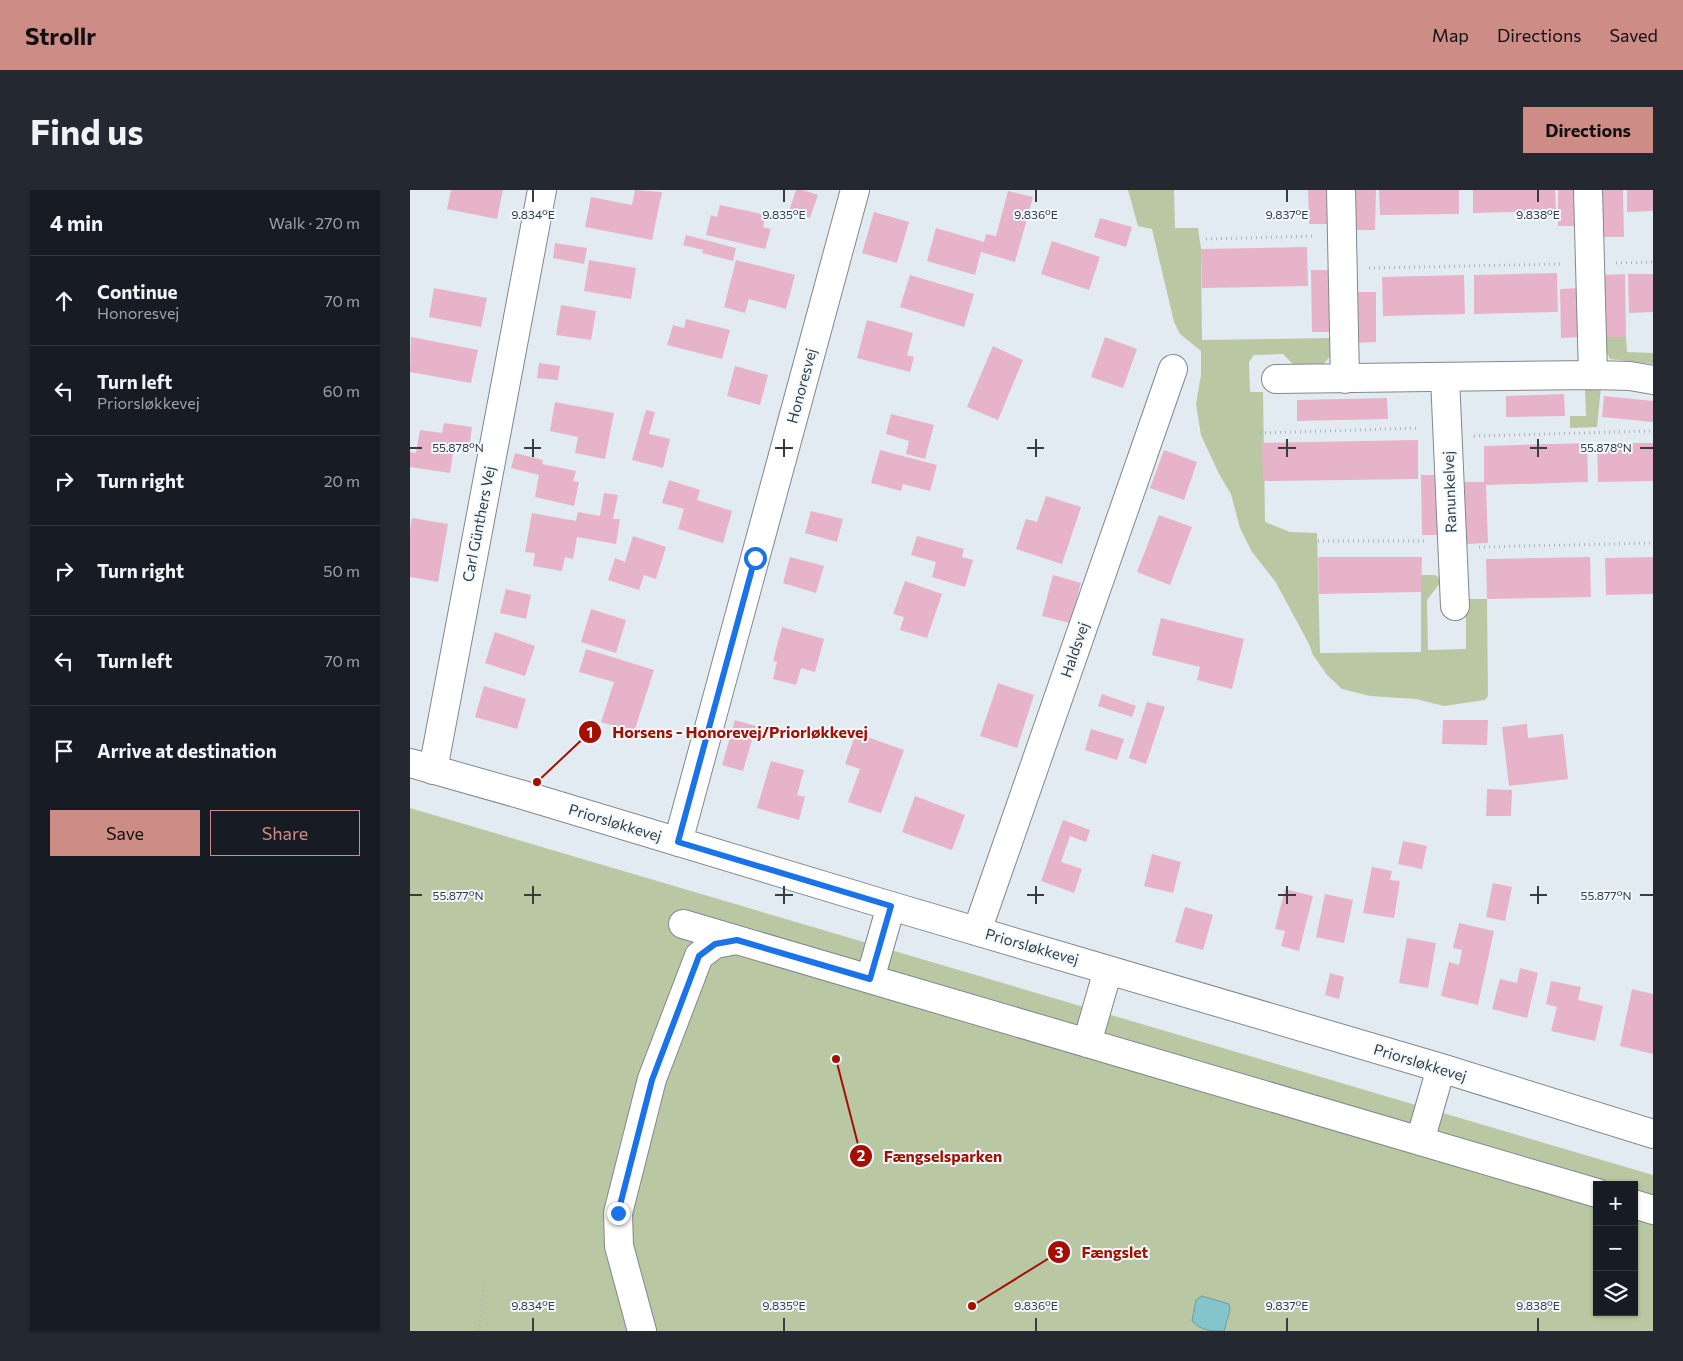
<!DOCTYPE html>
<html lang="en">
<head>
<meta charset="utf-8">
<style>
	:root { --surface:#171b24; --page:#242831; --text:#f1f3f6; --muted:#9ea1a6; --line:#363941; --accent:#ce8c87 }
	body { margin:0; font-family:Commissioner,sans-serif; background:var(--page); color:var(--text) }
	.controls { position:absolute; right:15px; bottom:15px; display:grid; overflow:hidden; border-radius:0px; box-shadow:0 1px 4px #0004 }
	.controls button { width:45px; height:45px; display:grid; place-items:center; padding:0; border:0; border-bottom:1px solid var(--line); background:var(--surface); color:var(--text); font:25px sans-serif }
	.stop { position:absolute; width:15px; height:15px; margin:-11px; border:4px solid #1a73e8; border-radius:50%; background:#fff }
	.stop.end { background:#1a73e8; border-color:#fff; box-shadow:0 1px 5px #0008 }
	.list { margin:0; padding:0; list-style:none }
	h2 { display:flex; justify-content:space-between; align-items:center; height:65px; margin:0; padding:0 20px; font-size:21px }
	h2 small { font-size:16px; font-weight:400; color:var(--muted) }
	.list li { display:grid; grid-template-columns:32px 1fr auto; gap:15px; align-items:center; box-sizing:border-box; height:90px; padding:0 20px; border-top:1px solid var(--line) }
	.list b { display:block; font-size:19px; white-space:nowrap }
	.list p { margin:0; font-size:16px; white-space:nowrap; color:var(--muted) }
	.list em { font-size:16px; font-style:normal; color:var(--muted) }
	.actions { display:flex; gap:10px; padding:15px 20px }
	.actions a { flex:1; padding:11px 0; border:1px solid var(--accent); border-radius:0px; text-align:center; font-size:18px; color:var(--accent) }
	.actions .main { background:var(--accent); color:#111 }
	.icon { flex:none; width:28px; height:28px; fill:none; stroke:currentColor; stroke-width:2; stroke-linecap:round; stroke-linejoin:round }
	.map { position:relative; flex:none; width:1243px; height:1141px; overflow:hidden; border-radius:0px }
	header { display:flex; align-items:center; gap:30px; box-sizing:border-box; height:70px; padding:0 25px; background:var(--accent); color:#111 }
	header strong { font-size:24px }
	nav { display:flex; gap:28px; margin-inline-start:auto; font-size:18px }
	.intro { display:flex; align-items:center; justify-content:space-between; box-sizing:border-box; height:120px; padding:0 30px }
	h1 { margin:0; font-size:35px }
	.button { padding:12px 22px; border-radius:0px; background:var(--accent); color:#111; font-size:18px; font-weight:700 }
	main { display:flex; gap:30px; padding:0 30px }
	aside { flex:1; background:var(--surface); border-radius:0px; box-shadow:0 1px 4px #0004 }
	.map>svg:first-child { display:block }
	.green { fill:#b9c8a2; fill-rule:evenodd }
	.water { fill:#83c5cb; stroke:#6d9ca1 }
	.building { fill:#e7b3c9 }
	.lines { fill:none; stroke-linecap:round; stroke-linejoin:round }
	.minor-casing { stroke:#81888e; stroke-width:30 }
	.path { stroke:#aeb5ba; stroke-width:3; stroke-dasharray:1 4; stroke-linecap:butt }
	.minor { stroke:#fff; stroke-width:28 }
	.route { stroke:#1a73e8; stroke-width:6 }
	.ticks { fill:none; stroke:#393c3e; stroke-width:2 }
	.labels { text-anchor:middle; stroke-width:4; stroke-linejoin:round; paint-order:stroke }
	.street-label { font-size:15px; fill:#393c3e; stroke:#f0f9ff }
	.ticks-label { font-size:12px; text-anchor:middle; fill:#393c3e; stroke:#f0f9ff; stroke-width:4; stroke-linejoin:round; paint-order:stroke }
	.leader { fill:none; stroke:#a40f00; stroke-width:2 }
	.callout-dot { fill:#a40f00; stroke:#f0f9ff; stroke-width:2 }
	.mark-label { font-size:15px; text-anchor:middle; font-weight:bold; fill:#fff }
	.callout-label { font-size:16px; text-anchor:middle; font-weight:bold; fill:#a40f00; stroke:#f0f9ff; stroke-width:4; stroke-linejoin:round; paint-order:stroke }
</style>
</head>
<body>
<header>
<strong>Strollr</strong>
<nav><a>Map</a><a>Directions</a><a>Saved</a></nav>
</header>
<div class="intro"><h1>Find us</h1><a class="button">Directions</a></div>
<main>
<aside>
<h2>4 min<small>Walk · 270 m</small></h2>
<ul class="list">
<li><svg class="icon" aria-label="ahead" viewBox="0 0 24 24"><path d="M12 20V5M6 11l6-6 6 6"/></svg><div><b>Continue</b><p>Honoresvej</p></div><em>70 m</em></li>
<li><svg class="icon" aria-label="left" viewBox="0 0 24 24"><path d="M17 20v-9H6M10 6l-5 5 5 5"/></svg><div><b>Turn left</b><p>Priorsløkkevej</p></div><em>60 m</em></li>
<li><svg class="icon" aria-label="right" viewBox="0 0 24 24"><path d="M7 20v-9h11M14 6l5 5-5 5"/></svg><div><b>Turn right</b></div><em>20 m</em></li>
<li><svg class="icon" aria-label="right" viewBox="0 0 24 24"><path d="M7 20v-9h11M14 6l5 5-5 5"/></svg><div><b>Turn right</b></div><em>50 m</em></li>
<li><svg class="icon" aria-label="left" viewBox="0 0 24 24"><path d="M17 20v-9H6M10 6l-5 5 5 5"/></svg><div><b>Turn left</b></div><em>70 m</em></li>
<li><svg class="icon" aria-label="arrive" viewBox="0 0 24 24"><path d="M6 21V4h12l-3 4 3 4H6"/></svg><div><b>Arrive at destination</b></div></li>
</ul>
<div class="actions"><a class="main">Save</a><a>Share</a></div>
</aside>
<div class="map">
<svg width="1243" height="1141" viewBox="0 0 1243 1141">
	<rect width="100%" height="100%" fill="#e3ebf2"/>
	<path class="green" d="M718 0H764L765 38H788L791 59 792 150 922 148V164L912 176H885L873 164 844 165 839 172 840 202H853L855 332 880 342 907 343 910 463 1011 462V385H1025L1030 388V393L1017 410 1018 460 1056 459V409H1077L1078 506 1075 510 1034 516 1006 509 960 506 932 499 917 485 903 465 899 454 865 391 842 362 830 338 821 304 809 284 791 245 786 214 791 185V161L770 144 764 132 742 39 728 36Z
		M1194 147H1216L1217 162 1243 163V174L1200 169 1194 157Z
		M1175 197H1191L1187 237 1160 238V226H1176Z
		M0 618 1243 985V1141H0ZM1187 995H1224V1122H1187Z"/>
	<path class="water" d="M792 1106 819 1114 820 1120 814 1141C800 1141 792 1141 782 1131L786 1110Z"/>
	<path class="building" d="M41 0H93L87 29 37 19Z
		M225 0 252 2 242 50 175 37 181 7 222 15Z
		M386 0H393L408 5 400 28 379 21Z
		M898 0H920L921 34H899Z
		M943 0H966L965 40H943Z
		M969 0H1049V24L970 25Z
		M1063 0H1145L1146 21 1063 23Z
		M1148 0H1168L1169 36H1148Z
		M1191 0H1213L1214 47H1192Z
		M1217 0H1243V21L1217 22Z
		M598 1 623 7 605 72 571 62 565 85 517 71 526 38 574 52 576 44 586 46Z
		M310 15 356 25 353 37 361 39 355 59 296 45 301 25 307 27Z
		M464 22 499 32 487 73 452 63Z
		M690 28 722 37 716 57 684 47Z
		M276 45 326 58 323 71 292 63 293 60 273 55Z
		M642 51 690 67 679 100 631 84Z
		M145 53 177 58 174 74 143 68Z
		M897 57 898 96 792 98 791 59Z
		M179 70 226 78 221 109 174 101Z
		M326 70 385 85 376 119 339 109 335 123 314 117Z
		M901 80H924L925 142H902Z
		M1147 83 1148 122 1064 124V85Z
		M1215 84 1216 147H1194L1193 85Z
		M1218 84H1243V122L1219 123Z
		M500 85 564 104 554 137 490 117Z
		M1054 85 1055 124 973 126 972 87Z
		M24 98 77 108 71 137 19 127Z
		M1170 98 1171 147 1151 148 1150 99Z
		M944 102H966V152L945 153Z
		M151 115 186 121 181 150 146 145Z
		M276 129 320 140 312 169 257 155 263 135 274 138Z
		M457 130 503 143 497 165 504 167 500 182 447 168Z
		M1 147 68 160 61 193 0 182Z
		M695 147 727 159 713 198 681 187Z
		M583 156 613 170 588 230 557 217Z
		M129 173 150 176 148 190 127 188Z
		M325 176 358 185 350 215 317 206Z
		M1154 204 1155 226 1096 227V206Z
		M1194 206 1243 211V232L1192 227Z
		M977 208 978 229 887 231V210Z
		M145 212 204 223 195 269 165 263 168 247 140 241Z
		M236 220 245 222 239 244 260 249 253 278 222 270Z
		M481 224 524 235 515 269 496 264 499 251 476 244Z
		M34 233 62 237 59 258 44 256 40 283 0 277V262L6 263 10 240 32 243Z
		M1008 250V289L853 291 852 253Z
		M1177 253 1178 292 1076 295 1078 353 1055 354 1054 292H1074V256Z
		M1187 253H1243V291L1188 292Z
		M470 260 527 275 520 301 493 294 491 301 461 293Z
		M754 260 787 272 774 310 740 298Z
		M105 263 133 270 132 274 166 281 163 291 169 292 164 316 125 307 129 285 101 278Z
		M1011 285H1031L1032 345H1012Z
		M259 290 290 300 287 310 322 321 313 353 268 339 274 319 252 313Z
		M194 303 208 305 203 329H210L206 354 167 347 163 369 155 367 152 381 123 376 125 363 115 362 122 323 166 331 168 322 190 326Z
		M636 306 671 317 652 374 606 359 616 329 627 332Z
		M401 321 433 329 427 352 395 343Z
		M749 325 782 337 760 395 727 382Z
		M2 328 38 334 28 392 0 387V340Z
		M223 346 256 357 246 389 234 385 229 400 198 390 205 368 215 372Z
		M507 346 554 359 552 367 563 370 555 397 522 387 526 372 501 365Z
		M380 367 414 376 406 403 373 393Z
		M908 367H1012L1011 402 909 404Z
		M1180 367 1181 407 1077 409 1076 369Z
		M1243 367V404L1196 405 1195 368Z
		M643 385 671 393 660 433 632 426Z
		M495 391 532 404 517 448 490 440 494 427 483 424Z
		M96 399 121 405 116 429 90 423Z
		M181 419 216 430 206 463 171 452Z
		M751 428 834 449 822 499 787 490 790 477 742 465Z
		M372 437 414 449 405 482 391 478 386 495 363 489 367 472 363 471Z
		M85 442 125 456 115 486 75 473Z
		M176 459 244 480 224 542 191 532 204 492 169 482Z
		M588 493 624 505 607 558 570 546Z
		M74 496 116 509 107 539 65 527Z
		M692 504 726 516 722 527 688 516Z
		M737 512 755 517 736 574 719 568Z
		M325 530 346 536 333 581 312 575Z
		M1033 530H1078L1077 555 1032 554Z
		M1117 534 1118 548 1153 544 1158 589 1099 596 1092 537Z
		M681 539 714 549 707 570 675 560Z
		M446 543 494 560 471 623 438 612 450 579 435 574Z
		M361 571 394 580 387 605 395 607 389 630 347 618Z
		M1077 599 1102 600 1101 626H1076Z
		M505 606 555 625 542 660 492 642Z
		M653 630 680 640 676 652 660 646 651 672 672 679 664 703 631 691Z
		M993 651 1017 656 1012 679 988 674Z
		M742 664 771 672 763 703 734 696Z
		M962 677 982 681 980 690 990 691 984 728 953 723Z
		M1083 693 1102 697 1095 731 1076 727Z
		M875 699 903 706 889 761 871 756 875 741 865 739Z
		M915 704 943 710 934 753 906 747Z
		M775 717 803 725 793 760 765 752Z
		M1049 733 1084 741 1068 815 1031 806 1039 772 1049 775 1052 760 1043 758Z
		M997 748 1026 753 1018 798 989 793Z
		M1110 778 1128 783 1117 828 1082 819 1090 789 1107 793Z
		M920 783 934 787 929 809 915 805Z
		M1141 791 1171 797 1168 810 1193 816 1185 851 1141 841 1147 817 1136 814Z
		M1222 799 1243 804V864L1210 856Z"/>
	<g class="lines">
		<g class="minor-casing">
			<path id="minor" d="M931 0 935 189
				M1178 0 1183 185
				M1035 187 1045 416
				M866 189 1183 185 1220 186 1243 190
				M0 573 113 605 481 716 1031 878 1243 944
				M23 580 132 0
				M268 652 445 0
				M273 734 1187 1003
				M567 741 763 179
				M460 789 481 716
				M677 853 698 780
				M1010 951 1031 878
				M1224 1014 1243 1020
				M232 1141 209 1056 208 1023 242 889 289 766 305 754 327 750"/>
		</g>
		<path class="path" d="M796 49 906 46
			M1206 73 1243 72
			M959 78 1152 74
			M850 243 1010 238
			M1064 246 1243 241
			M908 351H1015
			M1069 357 1243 353
			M69 1141 75 1091"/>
		<use href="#minor" class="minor"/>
	</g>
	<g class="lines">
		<path class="route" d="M208 1023 242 890 289 766 305 754 327 750 460 789 481 716 268 652 345 368"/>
	</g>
	<path class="ticks" d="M123 0V12M374 0V12M626 0V12M877 0V12M1128 0V12M123 249V267M374 249V267M626 249V267M877 249V267M1128 249V267M0 258H12M114 258H131M365 258H383M617 258H634M868 258H886M1120 258H1137M1230 258H1243M123 696V714M374 696V714M626 696V714M877 696V714M1128 696V714M0 705H12M114 705H131M365 705H383M617 705H634M868 705H886M1120 705H1137M1230 705H1243M123 1128V1141M374 1128V1141M626 1128V1141M877 1128V1141M1128 1128V1141"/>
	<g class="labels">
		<g class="street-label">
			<text transform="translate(392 196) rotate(-75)" y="5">Honoresvej</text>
			<text transform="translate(1040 302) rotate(-92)" y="5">Ranunkelvej</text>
			<text transform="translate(69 334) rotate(-79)" y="5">Carl Günthers Vej</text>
			<text transform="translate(665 460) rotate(-71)" y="5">Haldsvej</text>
			<text transform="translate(205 633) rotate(17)" y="5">Priorsløkkevej</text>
			<text transform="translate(622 757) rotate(16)" y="5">Priorsløkkevej</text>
			<text transform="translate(1010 873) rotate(17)" y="5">Priorsløkkevej</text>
		</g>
	</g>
	<g class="ticks-label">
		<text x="123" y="29">9.834°E</text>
		<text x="374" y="29">9.835°E</text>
		<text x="626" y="29">9.836°E</text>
		<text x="877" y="29">9.837°E</text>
		<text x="1128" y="29">9.838°E</text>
		<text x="48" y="262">55.878°N</text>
		<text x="1196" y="262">55.878°N</text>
		<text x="48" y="710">55.877°N</text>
		<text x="1196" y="710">55.877°N</text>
		<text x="123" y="1120">9.834°E</text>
		<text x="374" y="1120">9.835°E</text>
		<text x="626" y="1120">9.836°E</text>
		<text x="877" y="1120">9.837°E</text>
		<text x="1128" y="1120">9.838°E</text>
	</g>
	<path class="leader" d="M127 592L180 542M426 869L451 966M562 1116L649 1062"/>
	<g class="callout-dot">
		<circle cx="127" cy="592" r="5"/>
		<circle cx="426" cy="869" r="5"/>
		<circle cx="562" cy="1116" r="5"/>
		<circle cx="180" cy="542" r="12"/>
		<circle cx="451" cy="966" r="12"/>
		<circle cx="649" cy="1062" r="12"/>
	</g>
	<g class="mark-label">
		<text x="180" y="548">1</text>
		<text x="451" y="971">2</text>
		<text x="649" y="1068">3</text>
	</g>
	<g class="callout-label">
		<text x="330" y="548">Horsens - Honorevej/Priorløkkevej</text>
		<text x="533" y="972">Fængselsparken</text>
		<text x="705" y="1068">Fængslet</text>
	</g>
</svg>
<div class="controls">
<button>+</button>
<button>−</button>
<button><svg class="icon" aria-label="layers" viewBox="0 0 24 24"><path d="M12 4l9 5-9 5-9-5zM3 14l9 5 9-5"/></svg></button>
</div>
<div class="stop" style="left:345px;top:368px"></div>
<div class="stop end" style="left:208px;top:1023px"></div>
</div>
</main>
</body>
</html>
